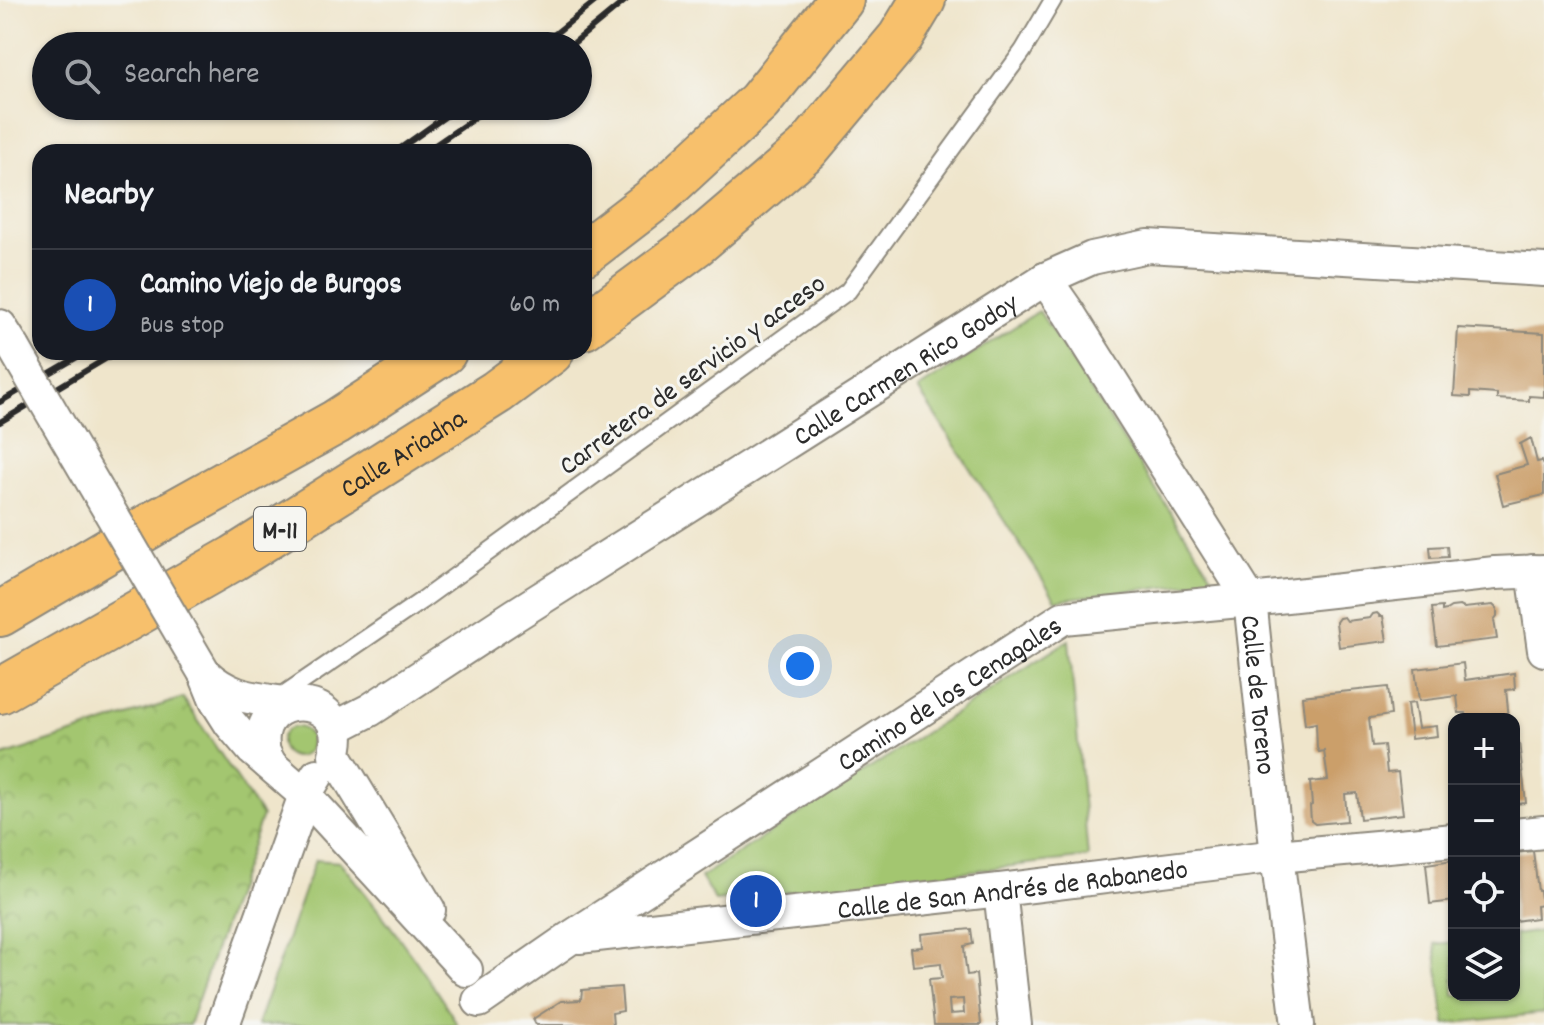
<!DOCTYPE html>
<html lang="en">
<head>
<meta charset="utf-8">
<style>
	:root { --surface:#171b24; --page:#242831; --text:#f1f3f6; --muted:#9ea1a6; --line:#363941; --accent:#d690ce }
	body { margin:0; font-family:Dekko,sans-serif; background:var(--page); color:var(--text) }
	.controls { position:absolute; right:24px; bottom:24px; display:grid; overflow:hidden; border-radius:16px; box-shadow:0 2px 6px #0004 }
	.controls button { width:72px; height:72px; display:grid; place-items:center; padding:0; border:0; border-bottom:2px solid var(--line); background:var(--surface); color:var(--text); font:40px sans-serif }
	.you { position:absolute; left:800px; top:666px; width:28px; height:28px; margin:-20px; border:6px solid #fff; border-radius:50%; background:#1a73e8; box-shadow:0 0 0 12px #1a73e833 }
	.badge { display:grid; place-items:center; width:52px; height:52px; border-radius:50%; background:var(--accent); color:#fff; font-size:26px; font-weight:700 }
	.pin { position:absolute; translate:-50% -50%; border:4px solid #fff; box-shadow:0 2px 8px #0006 }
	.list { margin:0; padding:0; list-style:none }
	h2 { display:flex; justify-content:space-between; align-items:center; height:104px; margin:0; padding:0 32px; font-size:34px }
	h2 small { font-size:26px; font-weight:400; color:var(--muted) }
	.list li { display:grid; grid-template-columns:52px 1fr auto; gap:24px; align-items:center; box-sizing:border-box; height:112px; padding:0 32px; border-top:2px solid var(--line) }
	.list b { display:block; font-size:30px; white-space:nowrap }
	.list p { margin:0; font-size:26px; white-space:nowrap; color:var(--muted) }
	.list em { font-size:26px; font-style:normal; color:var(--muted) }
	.icon { flex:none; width:44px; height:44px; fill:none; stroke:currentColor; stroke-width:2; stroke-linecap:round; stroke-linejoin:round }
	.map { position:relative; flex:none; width:1544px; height:1025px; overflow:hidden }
	.search { position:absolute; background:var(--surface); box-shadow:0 2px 6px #0004; left:32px; top:32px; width:560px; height:88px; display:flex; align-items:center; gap:20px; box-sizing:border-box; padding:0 28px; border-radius:44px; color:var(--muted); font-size:30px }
	.panel { position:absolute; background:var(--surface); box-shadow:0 2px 6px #0004; left:32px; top:144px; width:560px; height:216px; border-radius:24px }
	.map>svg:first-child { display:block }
	.grass { fill:#a3c66f; stroke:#67784d; stroke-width:2 }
	.park { fill:url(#park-crowns); stroke:#67784d; stroke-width:2 }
	.building { fill:#cb9f6a; fill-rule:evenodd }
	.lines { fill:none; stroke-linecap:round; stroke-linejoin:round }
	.lane-casing { stroke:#8d887b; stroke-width:20 }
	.street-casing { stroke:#8d887b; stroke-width:36 }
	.highway-casing { stroke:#8d887b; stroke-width:48 }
	.lane { stroke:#fff; stroke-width:16 }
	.street { stroke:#fff; stroke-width:32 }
	.highway { stroke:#f7c06c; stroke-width:44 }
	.rail { stroke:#2b2b2b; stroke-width:6 }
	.street-bridge-casing { stroke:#8d887b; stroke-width:36; stroke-linecap:butt }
	.street-bridge { stroke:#fff; stroke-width:32 }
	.labels { text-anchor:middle; stroke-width:6; stroke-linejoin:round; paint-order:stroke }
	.shield { fill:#f6f6f2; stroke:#686867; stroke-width:2 }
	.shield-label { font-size:26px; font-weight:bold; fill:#2b2b2b }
	.street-label { font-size:28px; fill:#2b2b2b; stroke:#f6f6f2 }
</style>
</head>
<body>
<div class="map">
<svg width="1544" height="1025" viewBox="0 0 1544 1025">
	<defs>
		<pattern id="park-crowns" width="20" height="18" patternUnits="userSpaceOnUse" patternTransform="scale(2)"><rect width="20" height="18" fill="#a3c66f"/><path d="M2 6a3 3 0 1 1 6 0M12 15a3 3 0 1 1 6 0" fill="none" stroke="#8caa60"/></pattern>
	</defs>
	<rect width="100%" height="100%" fill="#f6f6f2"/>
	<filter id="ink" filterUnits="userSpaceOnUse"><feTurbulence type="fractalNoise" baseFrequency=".0125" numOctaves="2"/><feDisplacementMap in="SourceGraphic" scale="16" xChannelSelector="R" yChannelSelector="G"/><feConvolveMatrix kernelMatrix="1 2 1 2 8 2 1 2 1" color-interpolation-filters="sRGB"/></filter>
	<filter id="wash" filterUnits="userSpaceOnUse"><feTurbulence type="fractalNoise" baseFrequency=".006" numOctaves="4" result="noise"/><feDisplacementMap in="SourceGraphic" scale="32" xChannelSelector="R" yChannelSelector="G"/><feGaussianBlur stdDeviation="1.8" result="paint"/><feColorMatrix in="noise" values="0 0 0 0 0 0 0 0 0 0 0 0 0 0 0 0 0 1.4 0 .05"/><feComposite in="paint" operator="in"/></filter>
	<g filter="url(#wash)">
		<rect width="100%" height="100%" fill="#efe5cb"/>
		<path class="grass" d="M1039 311 1215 580 1056 600 918 389Z
			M1069 640 1088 857 715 901 701 877Z
			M281 742a15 15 0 1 1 30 0a15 15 0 1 1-30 0Z
			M315 860 340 862C382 914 423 967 458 1025H257Z
			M1544 931V1013L1445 1024 1435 944 1454 942V995H1514V935Z"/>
		<path class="park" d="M183 698 262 816 189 1025H0V757Z"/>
		<g id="blocks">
			<path class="building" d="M1458 328 1544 333V397L1529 396V401L1497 399V394L1470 392V397L1454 396Z
				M1531 438 1537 462 1542 461 1544 466V495L1503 505 1495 474 1527 465 1520 444Z
				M1447 546 1448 557 1431 558 1430 547Z
				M1493 605 1497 609V616L1494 620 1497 639 1437 646 1432 608 1442 607V611L1446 610 1451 607 1460 606 1464 608Z
				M1377 613 1380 616H1383L1387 641 1339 647 1336 622 1339 618 1344 617 1347 621 1370 618 1373 614Z
				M1463 663 1465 680 1514 673 1515 689 1506 690 1509 719H1467L1466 713H1459L1457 696 1419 701 1415 669Z
				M1388 687 1391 715 1369 718 1372 746 1384 745 1387 773 1398 772 1403 814 1360 819 1357 793 1345 794 1347 821 1315 824 1311 821 1310 806 1312 805 1310 782 1328 780 1324 751 1319 752 1317 748 1316 723 1305 725 1302 696Z
				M1414 703 1418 728 1436 726 1437 736 1411 739 1407 704Z
				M1519 742 1526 803 1514 804V743Z
				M1533 851 1538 891H1540L1542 905 1536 906 1537 918 1514 921V853Z
				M1454 860V901L1430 904 1426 864Z
				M971 929 973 944 964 946 965 960 967 975 976 974 981 1025H934L929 979 942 978 941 963 913 966 911 948 922 947 921 934ZM963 999 964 1013 950 1014 949 1000Z
				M621 987 623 1011 612 1013 613 1025H536L533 1019 561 1001 581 1000 582 990Z"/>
		</g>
	</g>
	<g filter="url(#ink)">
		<use href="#blocks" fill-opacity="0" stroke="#8d887b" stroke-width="2"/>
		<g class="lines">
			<g class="lane-casing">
				<path id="lane" d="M277 699 421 601 848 291 1023 51 1053 0"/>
			</g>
			<g class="street-casing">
				<g id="street">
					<path id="s1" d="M1045 279 1068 312 1250 600 1277 856 1298 1025"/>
					<path d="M0 326 14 348"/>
					<path d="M1533 571 1544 650"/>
					<path d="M205 674 216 701 230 723 253 750 305 795 466 970"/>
					<path d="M205 674C231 699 256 698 290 704"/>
					<path id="s2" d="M335 728 370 710 515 615 1045 279 1092 258 1148 246 1544 270"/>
					<path d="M335 755 429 910"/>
					<path d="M270 764C267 758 263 752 263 746 256 690 346 691 336 747"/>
					<path d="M1514 835 1544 832"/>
					<path d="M1000 890 1015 1025"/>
					<path id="s3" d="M579 937 1000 890 1277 856 1454 840"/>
					<path id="s4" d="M479 1001 570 938 1063 618 1250 600 1495 573 1544 571"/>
					<path d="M223 1025 305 795 317 775"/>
				</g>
			</g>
			<g class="highway-casing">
				<g id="highway">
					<path d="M584 253 653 200 759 102 841 0"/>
					<path d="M584 327 696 244 807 149 900 38 923 0"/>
					<path d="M0 614 158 521 336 422 444 352"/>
					<path id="s5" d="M0 691 234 558 497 392 551 352"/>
				</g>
			</g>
			<use href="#lane" class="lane"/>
			<use href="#street" class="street"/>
			<use href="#highway" class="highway"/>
			<path class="rail" d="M540 46 597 0
				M570 46 626 0
				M395 152 460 106
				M425 152 492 106
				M0 402 86 352
				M0 422 117 352"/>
			<g class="street-bridge-casing">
				<path id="street-bridge" d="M14 348 205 674"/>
			</g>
			<use href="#street-bridge" class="street-bridge"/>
		</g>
	</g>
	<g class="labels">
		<rect class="shield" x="254" y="507" width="52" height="44" rx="6"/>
		<g class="shield-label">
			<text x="280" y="538">M-11</text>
		</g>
		<g class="street-label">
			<text dy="10" stroke="none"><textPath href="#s2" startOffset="674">Calle Carmen Rico Godoy</textPath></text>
			<text transform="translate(691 373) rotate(-36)" y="10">Carretera de servicio y acceso</text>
			<text dy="10" stroke="none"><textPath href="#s5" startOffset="468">Calle Ariadna</textPath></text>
			<text dy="10" stroke="none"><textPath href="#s4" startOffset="562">Camino de los Cenagales</textPath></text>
			<text dy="10" stroke="none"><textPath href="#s1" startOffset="476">Calle de Toreno</textPath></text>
			<text dy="10" stroke="none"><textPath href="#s3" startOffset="436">Calle de San Andrés de Rabanedo</textPath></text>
		</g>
	</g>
</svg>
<div class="controls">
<button>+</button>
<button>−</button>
<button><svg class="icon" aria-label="locate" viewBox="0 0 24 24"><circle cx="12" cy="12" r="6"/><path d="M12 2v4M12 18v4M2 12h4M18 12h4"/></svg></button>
<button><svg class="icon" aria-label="layers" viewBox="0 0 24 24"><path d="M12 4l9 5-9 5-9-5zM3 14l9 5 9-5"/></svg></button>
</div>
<div class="you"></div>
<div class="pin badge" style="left:756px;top:901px;background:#1a4fb4">1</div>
<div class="search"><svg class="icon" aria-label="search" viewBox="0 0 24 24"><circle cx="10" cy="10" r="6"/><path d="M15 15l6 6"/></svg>Search here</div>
<section class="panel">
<h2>Nearby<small></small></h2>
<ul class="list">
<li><span class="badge" style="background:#1a4fb4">1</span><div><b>Camino Viejo de Burgos</b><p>Bus stop</p></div><em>60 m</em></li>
</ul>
</section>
</div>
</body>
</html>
